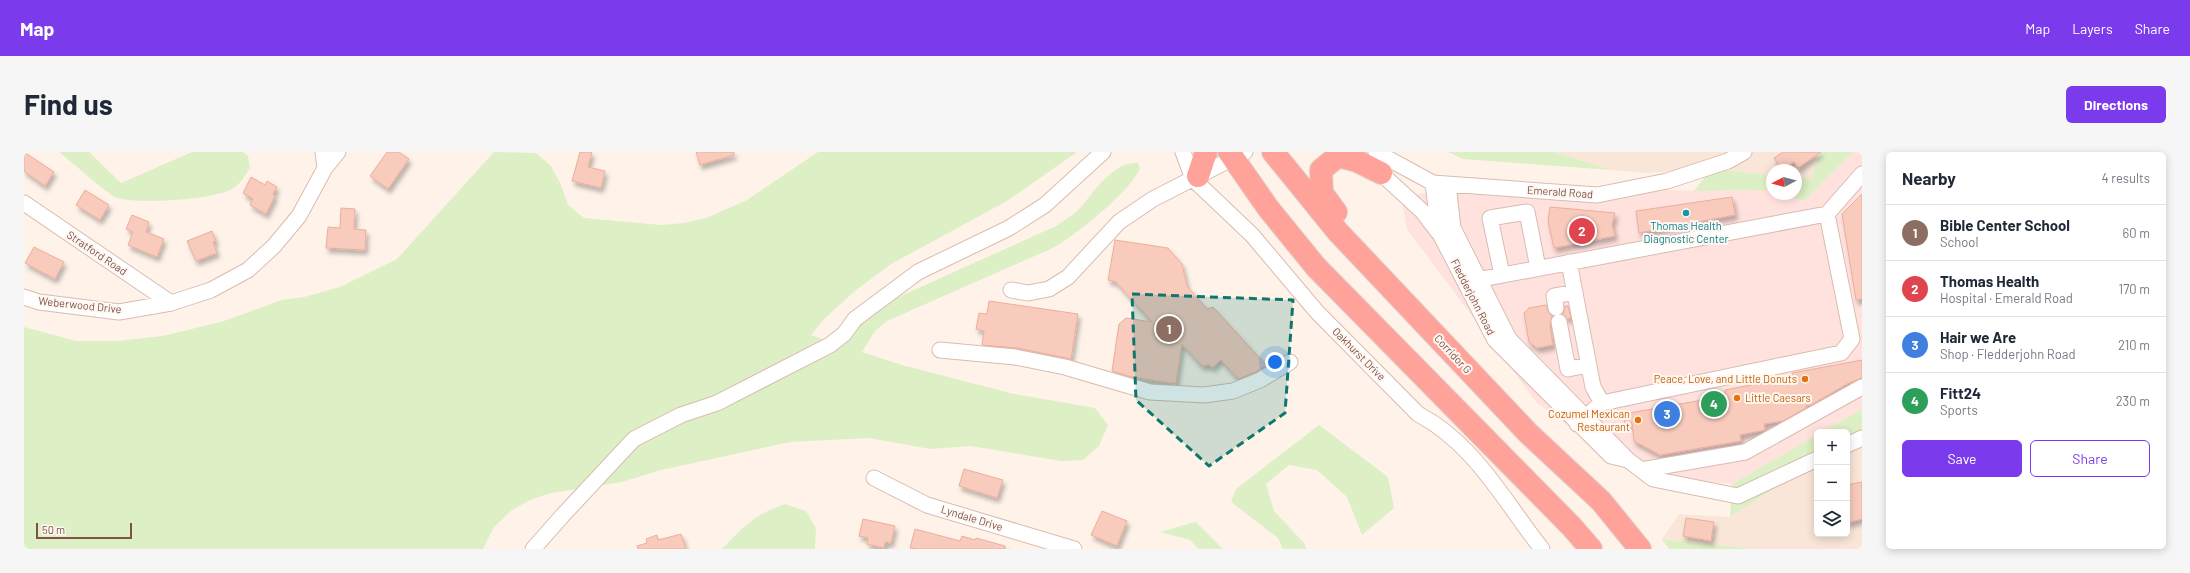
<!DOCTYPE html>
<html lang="en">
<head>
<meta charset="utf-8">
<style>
	:root { --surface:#fff; --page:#f6f6f7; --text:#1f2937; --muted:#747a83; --line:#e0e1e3; --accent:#7c3aed }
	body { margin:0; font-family:Barlow,sans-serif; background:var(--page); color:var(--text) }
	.controls { position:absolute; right:12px; bottom:12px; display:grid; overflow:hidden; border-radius:6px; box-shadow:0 2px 10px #0003 }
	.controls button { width:36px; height:36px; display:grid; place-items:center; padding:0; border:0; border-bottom:1px solid var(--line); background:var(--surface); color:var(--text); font:20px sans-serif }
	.compass { position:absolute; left:1742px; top:12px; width:36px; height:36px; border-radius:50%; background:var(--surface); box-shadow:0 2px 10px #0003; rotate:263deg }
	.scale { position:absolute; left:12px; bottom:10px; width:96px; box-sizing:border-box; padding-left:4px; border:2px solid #7e5248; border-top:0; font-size:11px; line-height:14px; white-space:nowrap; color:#7e5248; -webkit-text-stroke:3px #fff8f2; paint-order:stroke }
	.you { position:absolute; left:1251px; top:210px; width:14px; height:14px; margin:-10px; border:3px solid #fff; border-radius:50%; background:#1a73e8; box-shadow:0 0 0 6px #1a73e833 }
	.badge { display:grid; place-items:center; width:26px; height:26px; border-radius:50%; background:var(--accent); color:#fff; font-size:13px; font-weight:700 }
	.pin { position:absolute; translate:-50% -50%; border:2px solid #fff; box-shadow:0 1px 4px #0006 }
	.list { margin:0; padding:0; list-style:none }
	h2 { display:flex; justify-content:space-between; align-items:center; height:52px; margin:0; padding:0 16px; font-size:17px }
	h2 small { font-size:13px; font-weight:400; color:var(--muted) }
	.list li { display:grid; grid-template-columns:26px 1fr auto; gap:12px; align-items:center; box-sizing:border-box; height:56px; padding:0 16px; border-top:1px solid var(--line) }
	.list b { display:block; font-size:15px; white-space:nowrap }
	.list p { margin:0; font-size:13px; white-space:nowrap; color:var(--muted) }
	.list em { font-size:13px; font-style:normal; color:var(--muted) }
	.actions { display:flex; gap:8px; padding:12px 16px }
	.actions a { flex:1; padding:9px 0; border:1px solid var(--accent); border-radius:6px; text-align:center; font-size:14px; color:var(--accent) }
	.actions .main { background:var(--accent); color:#fff }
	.icon { flex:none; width:22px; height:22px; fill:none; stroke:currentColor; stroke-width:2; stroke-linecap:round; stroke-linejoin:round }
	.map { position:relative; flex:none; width:1838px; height:397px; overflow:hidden; border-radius:6px }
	header { display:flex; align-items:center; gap:24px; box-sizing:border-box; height:56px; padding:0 20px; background:var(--accent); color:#fff }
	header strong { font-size:19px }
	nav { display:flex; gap:22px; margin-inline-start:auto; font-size:14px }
	.intro { display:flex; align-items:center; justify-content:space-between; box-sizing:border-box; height:96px; padding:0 24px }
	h1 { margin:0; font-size:28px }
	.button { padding:10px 18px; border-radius:6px; background:var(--accent); color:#fff; font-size:14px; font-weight:700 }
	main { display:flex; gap:24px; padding:0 24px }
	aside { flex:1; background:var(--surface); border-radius:6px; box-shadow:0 2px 10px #0003 }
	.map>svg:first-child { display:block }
	.residential { fill:#fae6d9 }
	.commercial { fill:#ffe1dd }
	.green { fill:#ddefc5 }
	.building { fill:#f8cbbd; stroke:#edad9b; filter:url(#shadow) }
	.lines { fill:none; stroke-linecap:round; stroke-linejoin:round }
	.minor-casing { stroke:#d8bcb1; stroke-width:17 }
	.highway-casing { stroke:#ddd2cf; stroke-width:24 }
	.minor { stroke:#fff; stroke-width:15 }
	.highway { stroke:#ffa39a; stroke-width:22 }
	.marked { fill:#0f766e; fill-opacity:0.2; stroke:#0f766e; stroke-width:3; stroke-dasharray:8 5; stroke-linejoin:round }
	.culture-dot { fill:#0f9aa8; stroke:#fff8f2; stroke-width:1.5 }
	.food-dot { fill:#e8710a; stroke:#fff8f2; stroke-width:1.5 }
	.labels { text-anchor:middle; stroke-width:4; stroke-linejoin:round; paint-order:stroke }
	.street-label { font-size:11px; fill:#7e5248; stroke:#fff8f2 }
	.culture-label { font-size:11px; fill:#0d838f; stroke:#fff8f2 }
	.food-label { font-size:11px; fill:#c56008; stroke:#fff8f2; text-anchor:end }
</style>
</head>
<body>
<header>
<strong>Map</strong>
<nav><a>Map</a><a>Layers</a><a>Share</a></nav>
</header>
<div class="intro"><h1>Find us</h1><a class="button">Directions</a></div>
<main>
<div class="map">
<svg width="1838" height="397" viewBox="0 0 1838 397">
	<defs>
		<filter id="shadow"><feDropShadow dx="2.5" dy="4.5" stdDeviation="2" flood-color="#0004"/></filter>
	</defs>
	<rect width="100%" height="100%" fill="#fff3e9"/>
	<path class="residential" d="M1530 0H1796L1787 27 1772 26V18H1748V23L1687 17 1622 21 1587 18Z
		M1838 281V397H1730L1638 387 1655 362 1706 365 1793 309V382H1823V290Z"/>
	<path class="commercial" d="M1829 0H1838V257L1798 280H1793V283L1708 332 1613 322 1513 251 1383 77 1377 44 1478 31 1670 39 1742 38 1748 39V42H1756L1780 49Z"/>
	<path class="green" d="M35 0H65L97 31 168 0H219L224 4 226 16C221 24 215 34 206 38 185 48 116 52 93 46 84 43 46 8 35 0Z
		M470 0 512 1 527 14 537 33 544 53 560 66 637 73 660 71 682 66 723 48 794 0H1053L983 49 867 112 832 138 800 167 787 183 819 194C832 175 848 161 868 148L1032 74C1039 69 1048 64 1055 57 1071 40 1087 10 1114 11L1116 16C1107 39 1053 82 1031 95L863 169 851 179 838 200 878 213 990 242 1071 256 1084 273 1075 294 1059 308 1037 309 947 294 906 297 845 286 766 290 637 318 598 330 527 341 506 348 488 358 470 375 459 397H0V175L52 189H94L138 184 197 170 258 148 280 145 316 135 373 107Z
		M1424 0H1530L1587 18 1439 7Z
		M1796 0H1829L1780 49 1756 42H1772V26L1787 27Z
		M1687 17 1748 23V39L1742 38 1670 39Z
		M1838 257V281L1823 290V280H1798Z
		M1295 273 1364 325 1370 356 1338 383 1323 345 1293 318 1265 313 1242 332 1250 359 1280 391 1283 397H1259L1254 386 1207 350 1212 337Z
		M1793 283V309L1706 365 1708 332Z
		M761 352 782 359 792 376 791 397H698C720 374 730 363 761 352Z
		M1171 370H1172L1199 397H1175L1166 388 1136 380Z
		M1638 387 1730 397H1645Z"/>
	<path class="building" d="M0 0 30 20 21 34 0 19Z
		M363 0H375L385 7 364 37 346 24Z
		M556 0H568L564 15 581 19 577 36 548 29Z
		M672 0H710V3L676 13Z
		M1759 0H1797L1774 16 1770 10 1758 18 1750 6Z
		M227 25 241 33 243 29 253 35 249 42 251 44 242 62 226 53 229 47 219 41Z
		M61 38 85 53 76 68 52 53Z
		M1838 42V147L1832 148 1818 62Z
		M1708 45 1711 63 1615 81 1612 59Z
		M1526 55 1591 61 1588 73 1591 84 1530 96 1524 69Z
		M317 56 331 57 330 77 342 78 341 98 302 96 304 75 316 76Z
		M108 63 125 70 122 80 140 87 133 105 104 93 109 80 102 77Z
		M188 79 192 89 189 90 193 101 172 109 163 89Z
		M1091 88 1144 96 1158 112 1163 134 1183 157 1189 155 1242 213 1232 220 1214 227 1197 208 1188 216 1185 213 1178 214 1158 192 1152 232 1108 225 1088 219 1095 172 1102 166 1128 170 1092 130 1084 128Z
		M10 95 40 110 31 127 1 111Z
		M965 149 1054 162 1047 207 993 196 958 193 960 179 952 177 955 161 963 162Z
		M1522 153 1525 161 1528 164 1526 173 1529 193 1513 196 1505 190 1500 161 1505 156Z
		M1541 154H1544L1547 166 1543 167 1539 162Z
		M1838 208V226L1823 232 1787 253 1782 254V256L1759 269 1740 272 1741 278 1716 283 1717 289 1636 303 1610 289 1608 271 1601 272 1600 262 1701 244V238L1769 225 1768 221Z
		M940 317 979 328 973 346 935 334Z
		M1838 330V367L1823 371V333Z
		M1078 359 1103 369 1093 394 1067 383Z
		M1662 366 1690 370 1687 389 1659 384Z
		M839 367 871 374 867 391 861 390 860 396 843 392 844 386 835 384Z
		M891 377 936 389 938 384 951 388 952 386 981 394V397H892L886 396Z
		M657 382 662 397H614L613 394 623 391 622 387 633 383 634 388Z"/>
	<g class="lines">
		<g class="minor-casing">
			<path id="minor" d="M1159 0 1169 27 1228 83 1293 160 1394 262C1450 291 1480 349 1518 397
				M1352 0 1409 31 1573 43 1643 29 1704 9 1720 0
				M1350 15 1398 59 1414 80
				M301 16 314 0
				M1409 31 1415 80 1471 188 1587 304 1604 308 1629 327 1714 344 1793 307
				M1424 32 1429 76 1485 187 1604 308
				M0 51 147 151
				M1545 110 1569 235 1578 251
				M1478 123 1466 66 1503 60 1514 116
				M1442 130 1803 62 1838 22
				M987 138 1004 141 1025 137 1044 125 1095 70 1129 47 1221 0
				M0 145 15 150 95 160 147 151 187 138 224 118 250 94 275 64 301 16 299 0
				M1532 156 1530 144 1551 140
				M1535 170 1544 217 1564 213
				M916 198 991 205 1041 215 1126 240 1180 243 1209 239 1236 228 1266 210
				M1553 272 1578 251 1817 201 1828 187 1803 62
				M1823 293 1838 286
				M1617 318 1721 300 1838 235
				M850 326 903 353 1050 397
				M509 397 539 363 610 287 657 263 693 251 806 193 820 182 831 167 894 120 985 76 1021 53 1079 0"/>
		</g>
		<g class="highway-casing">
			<path id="highway" d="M1205 0 1244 56 1292 115 1548 375 1567 397
				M1249 0 1314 80 1504 281 1577 349 1616 397
				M1174 24 1182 0
				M1312 60 1298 41 1297 18 1314 4 1333 9 1357 21"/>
		</g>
		<use href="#minor" class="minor"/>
		<use href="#highway" class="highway"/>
	</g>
	<path class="marked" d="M1108 142 1269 148 1261 261 1185 314 1112 248Z"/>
	<circle class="culture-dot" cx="1662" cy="61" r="4"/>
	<g class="food-dot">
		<circle cx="1781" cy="227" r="4"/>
		<circle cx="1713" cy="246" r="4"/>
		<circle cx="1614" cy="268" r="4"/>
	</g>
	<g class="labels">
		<g class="street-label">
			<text transform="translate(1536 40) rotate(4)" y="4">Emerald Road</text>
			<text transform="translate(73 101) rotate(34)" y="4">Stratford Road</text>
			<text transform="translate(1449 145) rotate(63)" y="4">Fledderjohn Road</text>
			<text transform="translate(56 153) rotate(6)" y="4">Weberwood Drive</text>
			<text transform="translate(1335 202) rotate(45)" y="4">Oakhurst Drive</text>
			<text transform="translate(1429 202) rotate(47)" y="4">Corridor G</text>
			<text transform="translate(948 366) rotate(17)" y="4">Lyndale Drive</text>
		</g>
		<g class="culture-label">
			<text x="1662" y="78">Thomas Health<tspan x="1662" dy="13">Diagnostic Center</tspan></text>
		</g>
		<g class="food-label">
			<text x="1773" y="231">Peace, Love, and Little Donuts</text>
			<text x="1721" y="250" text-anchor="start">Little Caesars</text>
			<text x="1606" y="266">Cozumel Mexican<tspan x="1606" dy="13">Restaurant</tspan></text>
		</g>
	</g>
</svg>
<div class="controls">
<button>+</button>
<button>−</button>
<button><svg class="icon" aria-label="layers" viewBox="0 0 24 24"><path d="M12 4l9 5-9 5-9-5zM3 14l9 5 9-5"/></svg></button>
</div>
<svg class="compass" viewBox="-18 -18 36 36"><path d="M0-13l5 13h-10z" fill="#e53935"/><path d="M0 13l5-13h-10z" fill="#747a83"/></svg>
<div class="scale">50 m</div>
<div class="you"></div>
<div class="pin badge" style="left:1145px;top:177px;background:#8d6e63">1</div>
<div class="pin badge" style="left:1558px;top:79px;background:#e0444e">2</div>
<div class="pin badge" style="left:1643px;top:262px;background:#3f7fe0">3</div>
<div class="pin badge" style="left:1690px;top:252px;background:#2e9e5b">4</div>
</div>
<aside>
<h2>Nearby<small>4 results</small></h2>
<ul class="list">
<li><span class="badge" style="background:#8d6e63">1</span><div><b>Bible Center School</b><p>School</p></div><em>60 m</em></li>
<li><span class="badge" style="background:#e0444e">2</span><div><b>Thomas Health</b><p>Hospital · Emerald Road</p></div><em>170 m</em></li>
<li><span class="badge" style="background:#3f7fe0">3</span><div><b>Hair we Are</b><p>Shop · Fledderjohn Road</p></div><em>210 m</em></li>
<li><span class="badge" style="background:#2e9e5b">4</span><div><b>Fitt24</b><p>Sports</p></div><em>230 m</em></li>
</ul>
<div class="actions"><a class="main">Save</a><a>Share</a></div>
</aside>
</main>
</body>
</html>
